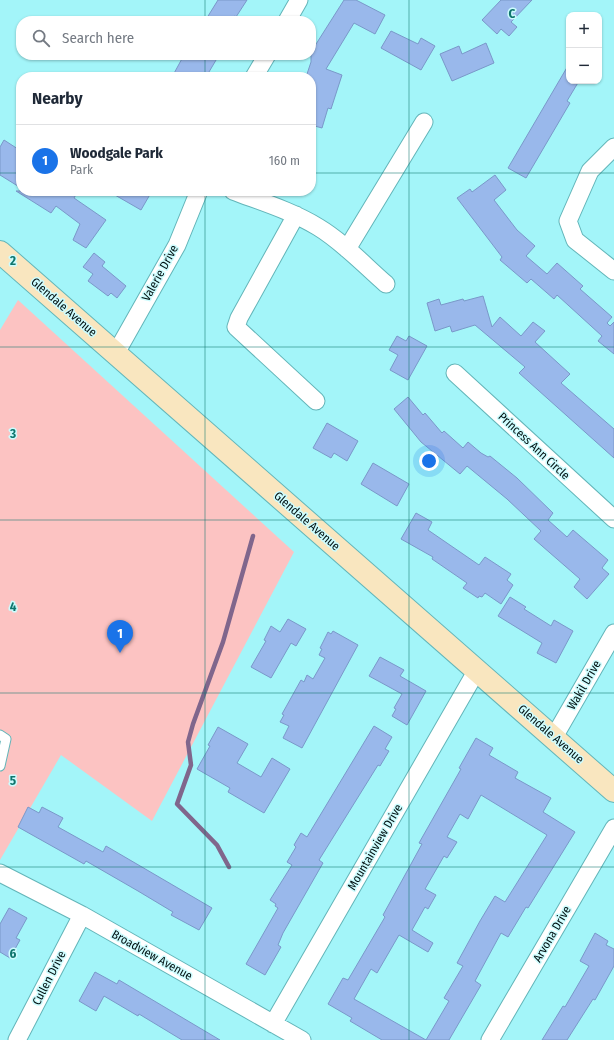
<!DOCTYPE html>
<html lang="en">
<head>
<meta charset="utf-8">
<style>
	:root { --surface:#fff; --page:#f2f2f3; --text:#1f2937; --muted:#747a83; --line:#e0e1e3; --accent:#1a73e8 }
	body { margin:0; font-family:"Fira Sans Condensed",sans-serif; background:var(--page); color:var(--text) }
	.controls { position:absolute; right:12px; top:12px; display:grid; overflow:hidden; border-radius:8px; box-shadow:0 1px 3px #0004 }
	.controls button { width:36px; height:36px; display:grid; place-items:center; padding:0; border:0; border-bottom:1px solid var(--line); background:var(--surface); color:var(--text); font:20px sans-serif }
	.you { position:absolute; left:429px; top:461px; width:14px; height:14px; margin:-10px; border:3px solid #fff; border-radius:50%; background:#1a73e8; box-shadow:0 0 0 6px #1a73e833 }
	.badge { display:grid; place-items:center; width:26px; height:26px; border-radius:50%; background:var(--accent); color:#fff; font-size:13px; font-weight:700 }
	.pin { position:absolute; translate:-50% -33px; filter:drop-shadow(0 1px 2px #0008) }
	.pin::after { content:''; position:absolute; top:21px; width:14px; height:12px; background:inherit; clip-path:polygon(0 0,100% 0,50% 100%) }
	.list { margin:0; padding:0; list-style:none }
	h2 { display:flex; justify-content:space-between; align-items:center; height:52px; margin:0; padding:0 16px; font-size:17px }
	h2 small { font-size:13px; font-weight:400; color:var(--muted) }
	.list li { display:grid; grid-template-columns:26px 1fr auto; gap:12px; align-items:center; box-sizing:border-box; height:72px; padding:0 16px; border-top:1px solid var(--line) }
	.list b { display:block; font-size:15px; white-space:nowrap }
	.list p { margin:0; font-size:13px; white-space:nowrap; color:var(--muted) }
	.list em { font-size:13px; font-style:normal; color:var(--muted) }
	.icon { flex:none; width:22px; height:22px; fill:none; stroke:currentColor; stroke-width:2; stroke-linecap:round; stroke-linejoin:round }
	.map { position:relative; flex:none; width:614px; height:1040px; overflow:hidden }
	.search { position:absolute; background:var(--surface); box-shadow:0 1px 3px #0004; left:16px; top:16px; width:300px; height:44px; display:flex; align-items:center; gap:10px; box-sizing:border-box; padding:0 14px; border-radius:16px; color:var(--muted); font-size:15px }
	.panel { position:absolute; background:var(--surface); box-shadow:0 1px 3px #0004; left:16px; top:72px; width:300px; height:124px; border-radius:16px }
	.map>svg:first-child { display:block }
	.green { fill:#fcc3c2 }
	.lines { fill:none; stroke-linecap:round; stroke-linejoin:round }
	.stream { stroke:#80668c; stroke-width:4.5 }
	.building { fill:#99b8eb; stroke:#7a98c9; fill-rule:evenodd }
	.lane-casing { stroke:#63b5b9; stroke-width:11 }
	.street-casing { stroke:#63b5b9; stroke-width:19 }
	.secondary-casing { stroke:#63b5b9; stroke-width:24 }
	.lane { stroke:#fff; stroke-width:9 }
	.street { stroke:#fff; stroke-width:17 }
	.secondary { stroke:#f9e6bf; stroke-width:22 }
	.grid { fill:none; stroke:#0f766e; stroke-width:1; stroke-opacity:0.55 }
	.labels { text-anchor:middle; stroke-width:3; stroke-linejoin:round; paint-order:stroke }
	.street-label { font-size:12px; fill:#001011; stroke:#cdfcfe }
	.grid-label { font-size:13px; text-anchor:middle; font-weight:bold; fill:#0f766e; stroke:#cdfcfe; stroke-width:3; stroke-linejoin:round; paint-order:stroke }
</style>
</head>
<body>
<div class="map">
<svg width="614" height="1040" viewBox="0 0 614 1040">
	<rect width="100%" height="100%" fill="#a3f5f9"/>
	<path class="green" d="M18 300 294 552 152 821 61 755 0 860V330Z"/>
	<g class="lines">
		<path class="stream" d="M229 867 217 845 177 804 191 765 188 742 193 724 223 642 253 536"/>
	</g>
	<path class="building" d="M218 0H247L236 17 234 16 231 21H205Z
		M344 0H356L385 15 375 34 354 23 326 69 342 75 331 109 328 108 322 128 311 125V77H306L311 62V52Z
		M501 0H532L511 22 517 27 509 36 501 29 497 34 482 20Z
		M391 31 418 44 421 38 435 46 421 70 381 48Z
		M486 43 494 63 452 81 440 54 459 46 462 54Z
		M184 55H219L206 77H172Z
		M569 64V81H579L567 101 570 103 526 178 508 168Z
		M4 140 21 151V188L0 175V147Z
		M495 175 506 190 494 200 517 230 535 246 526 256 547 274 557 263 583 286 580 289 612 317 607 323 610 326 614 322V354L598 341 602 336 557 295 554 299 531 279 527 283 500 260 502 257 457 198 470 189 472 192Z
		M16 191H78L74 198 106 220 86 248 73 240 80 224 56 206 51 213Z
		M108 191H152L141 210Z
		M94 253 105 262 102 266 126 286 117 298 111 293 108 296 88 281 93 274 83 267Z
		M483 296 492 327 500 317 521 336 533 322 545 331 535 342 570 374 561 383 614 429V458L519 373 525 367 475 325 452 332 450 326 435 331 427 303 439 299 441 305 463 299 464 301Z
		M397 336 406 341 409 336 427 346 408 380 390 370 398 355 389 350Z
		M408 397 423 415 425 413 442 433 444 431 463 448 468 442 481 453 488 457 490 456 517 478 553 513 548 520 567 537 573 530 608 560 602 568 609 574 587 599 574 587 580 579 534 539 541 531 507 499 467 466 460 474 421 442 394 409Z
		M327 423 358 441 347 461 334 453 331 458 313 448Z
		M373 463 409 484 397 506 361 484Z
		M416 513 432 522 428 530 479 565 485 557 511 574 507 580 513 585 501 604 485 593 482 597 479 596 478 598 463 588 467 583 432 559 433 557 401 539Z
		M510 597 526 607 524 609 551 626 554 620 573 631 556 663 537 653 542 643 498 616Z
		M288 619 306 629 296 646 291 643 271 678 251 667 266 641 264 640 271 626 280 632Z
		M333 631 358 645 302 748 283 738 289 726 280 722 284 715 282 714 301 680 304 682 307 675 313 679 325 658 319 655 322 649 320 648 328 632 331 634Z
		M380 657 404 670 400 676 426 691 407 725 392 716 396 709 394 708 402 694 369 676Z
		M374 726 392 737 385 749 389 751 380 766 378 765 319 860 323 863 283 933 278 945 281 947 265 975 246 964 278 908 275 906 276 904 270 900 292 865 287 862 296 847 294 845 301 833 307 837Z
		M218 727 248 744 237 763 261 777 272 758 290 769 264 813 228 792 230 788 197 769 210 746 208 745Z
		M476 738 493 748 489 755 518 772 515 778 551 798 543 812 575 832 528 908 526 907 508 937 501 933 475 981 481 985 449 1040H382L350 1021 352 1018 328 1004 343 978 348 980 385 917 383 915 422 844 419 843 461 769 459 768ZM481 795 547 835 505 902 495 896 480 921 457 963 463 966 444 998 449 1001 426 1040 354 999 371 969 377 973 399 935 428 952 433 943 412 930 425 907 428 909 436 895 425 889 444 856 447 858 457 842 447 837 460 814 468 819Z
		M28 807 39 813 42 807 63 818 58 827 103 852 106 846 212 908 199 930 171 915 173 912 138 891 86 861 84 864 18 827Z
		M9 908 27 918 16 938 20 940 10 958 0 952V924Z
		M595 933 608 941 606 945 614 949V966L595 1000 593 999 567 1040H542L563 1006 565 1007 589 966 580 961Z
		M95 972 117 984 119 980 220 1040H182L139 1014 138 1016 104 996 96 1011 79 1001Z"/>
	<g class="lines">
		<g class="lane-casing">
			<path id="lane" d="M0 735 6 739 0 766"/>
		</g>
		<g class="street-casing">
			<path id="street" d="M287 21 299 0
				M254 77 267 55
				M614 147 590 171 568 221 575 240 614 271
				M233 191C262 202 292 211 318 227 343 242 364 265 386 284
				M296 215 239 318 236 327 316 401
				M347 249 424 122
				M116 353 177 245 199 191
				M455 373 614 519
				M554 737 614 633
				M0 873 82 915 302 1040
				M273 1024 477 670
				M17 1040 82 915
				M490 1040 614 828"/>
		</g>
		<g class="secondary-casing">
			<path id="secondary" d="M0 252 614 791"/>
		</g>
		<use href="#lane" class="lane"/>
		<use href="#street" class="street"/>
		<use href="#secondary" class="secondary"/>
	</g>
	<path class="grid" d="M205 0V21M409 0V1040M205 55V77M0 173H21M311 173H614M205 191V1040M0 347H614M0 520H614M0 693H614M0 867H614"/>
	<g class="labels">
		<g class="street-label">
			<text transform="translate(160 273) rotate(-61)" y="4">Valerie Drive</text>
			<text transform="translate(64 307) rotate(41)" y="4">Glendale Avenue</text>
			<text transform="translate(534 446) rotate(43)" y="4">Princess Ann Circle</text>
			<text transform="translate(307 521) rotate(41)" y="4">Glendale Avenue</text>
			<text transform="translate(584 685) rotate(-60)" y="4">Wakil Drive</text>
			<text transform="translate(551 734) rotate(41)" y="4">Glendale Avenue</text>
			<text transform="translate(375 847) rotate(-60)" y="4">Mountainview Drive</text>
			<text transform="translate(552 934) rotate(-60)" y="4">Arvona Drive</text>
			<text transform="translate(152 955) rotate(29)" y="4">Broadview Avenue</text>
			<text transform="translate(49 978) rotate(-63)" y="4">Cullen Drive</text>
		</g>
	</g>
	<g class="grid-label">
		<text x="512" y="18">C</text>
		<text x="13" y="265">2</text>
		<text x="13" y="438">3</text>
		<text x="13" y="611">4</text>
		<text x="13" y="785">5</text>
		<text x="13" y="958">6</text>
	</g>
</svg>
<div class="controls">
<button>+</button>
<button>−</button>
</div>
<div class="you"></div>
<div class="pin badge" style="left:120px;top:653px">1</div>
<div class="search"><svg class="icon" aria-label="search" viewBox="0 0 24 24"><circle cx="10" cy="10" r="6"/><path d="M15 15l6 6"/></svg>Search here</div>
<section class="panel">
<h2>Nearby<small></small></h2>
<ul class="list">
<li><span class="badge">1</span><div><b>Woodgale Park</b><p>Park</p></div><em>160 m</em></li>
</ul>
</section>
</div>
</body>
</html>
